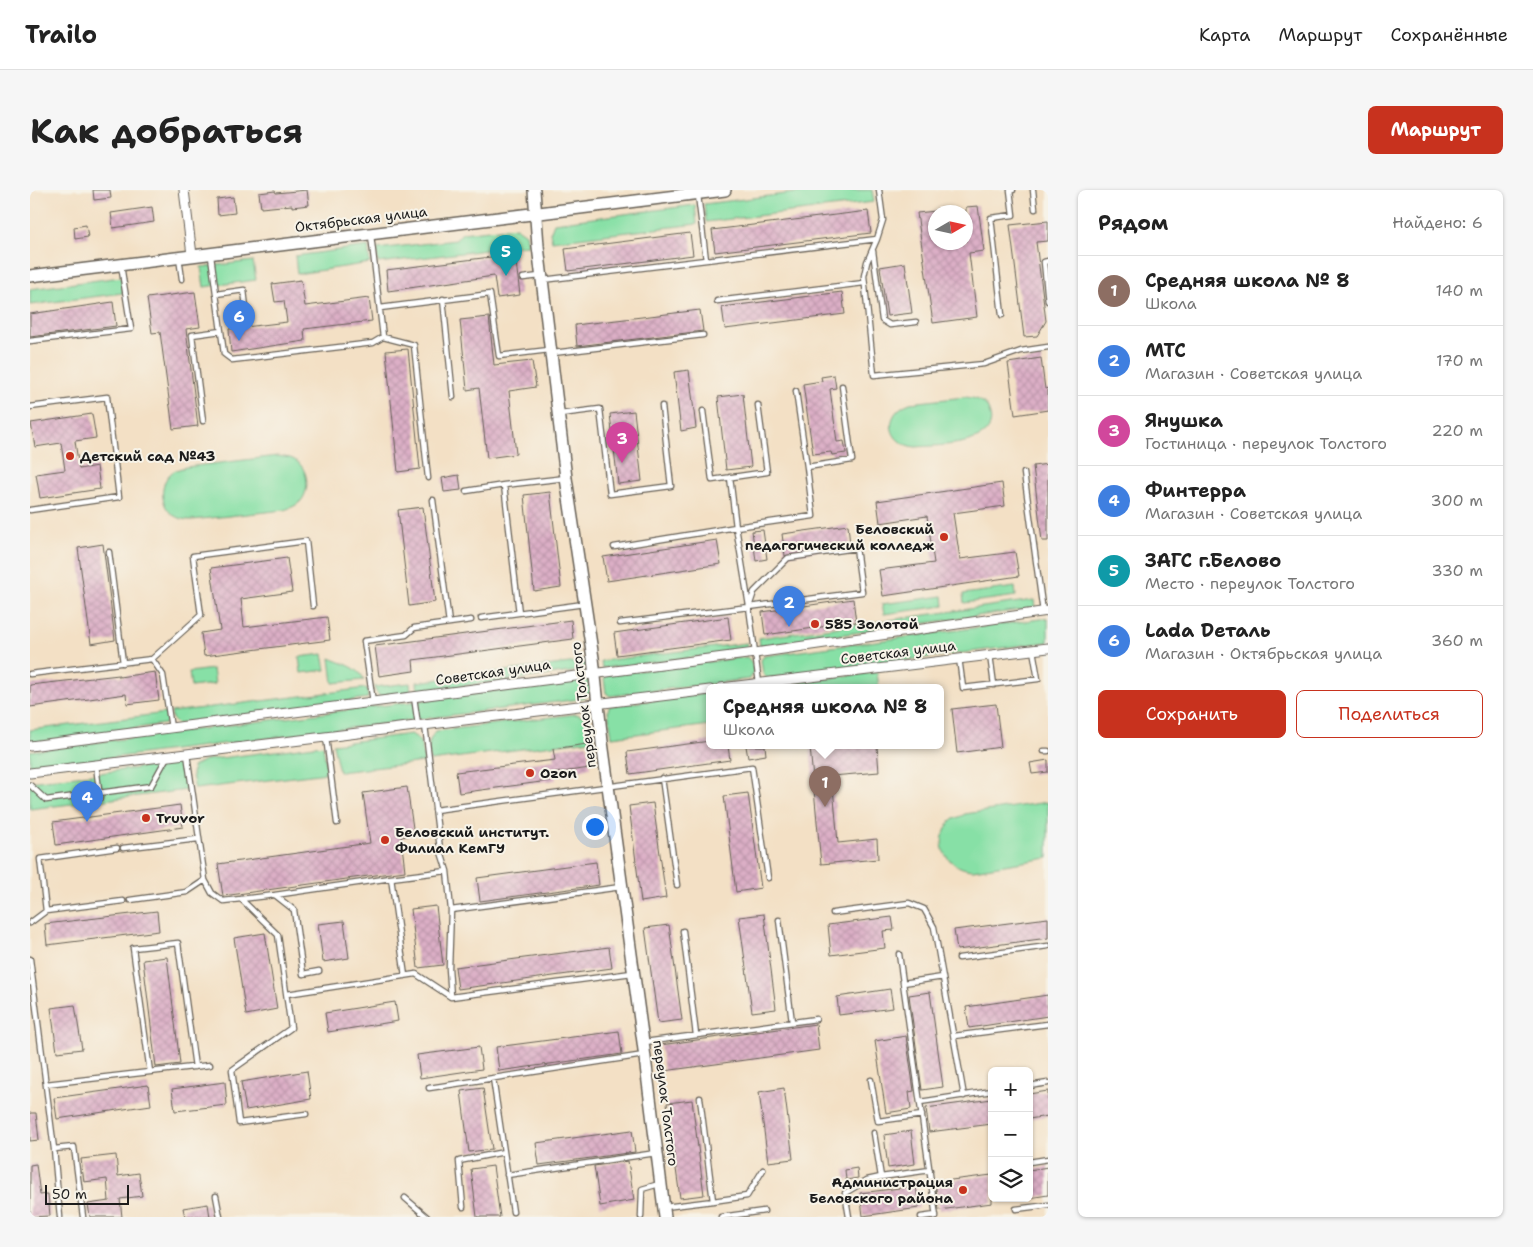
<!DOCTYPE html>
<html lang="ru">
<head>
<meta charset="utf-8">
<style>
	:root { --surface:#fff; --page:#f6f6f6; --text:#222; --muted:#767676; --line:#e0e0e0; --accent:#c8321e }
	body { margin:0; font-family:"Shantell Sans",sans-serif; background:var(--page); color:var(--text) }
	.controls { position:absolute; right:15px; bottom:15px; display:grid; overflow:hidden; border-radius:8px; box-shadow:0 1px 4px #0004 }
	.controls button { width:45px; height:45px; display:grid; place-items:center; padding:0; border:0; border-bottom:1px solid var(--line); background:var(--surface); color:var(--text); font:25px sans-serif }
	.compass { position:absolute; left:898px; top:15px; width:45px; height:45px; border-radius:50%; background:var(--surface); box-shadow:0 1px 4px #0004; rotate:81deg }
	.scale { position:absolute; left:15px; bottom:12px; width:84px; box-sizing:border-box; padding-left:5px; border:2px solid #1c1c1c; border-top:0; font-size:14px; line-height:18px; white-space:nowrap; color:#1c1c1c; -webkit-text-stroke:4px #f7f3e8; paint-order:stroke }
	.you { position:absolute; left:564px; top:636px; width:18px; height:18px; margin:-12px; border:4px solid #fff; border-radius:50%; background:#1a73e8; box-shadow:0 0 0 8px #1a73e833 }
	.badge { display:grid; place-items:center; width:32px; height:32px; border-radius:50%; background:var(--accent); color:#fff; font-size:16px; font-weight:700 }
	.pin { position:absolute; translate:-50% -41px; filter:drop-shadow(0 1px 2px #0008) }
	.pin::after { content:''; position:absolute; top:26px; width:18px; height:15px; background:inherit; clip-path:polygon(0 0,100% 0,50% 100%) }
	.popup { position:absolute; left:676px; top:494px; width:238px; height:65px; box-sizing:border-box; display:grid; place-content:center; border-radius:8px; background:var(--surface); filter:drop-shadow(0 1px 4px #0005); font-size:16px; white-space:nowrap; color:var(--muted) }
	.popup b { font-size:19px; color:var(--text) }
	.popup::after { content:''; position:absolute; left:50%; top:100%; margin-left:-10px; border:10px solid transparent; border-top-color:var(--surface) }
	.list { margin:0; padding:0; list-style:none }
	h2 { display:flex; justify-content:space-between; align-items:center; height:65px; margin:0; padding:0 20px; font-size:21px }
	h2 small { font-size:16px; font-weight:400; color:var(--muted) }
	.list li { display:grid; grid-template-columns:32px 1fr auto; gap:15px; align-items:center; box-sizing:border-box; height:70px; padding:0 20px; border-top:1px solid var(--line) }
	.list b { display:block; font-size:19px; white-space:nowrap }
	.list p { margin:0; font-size:16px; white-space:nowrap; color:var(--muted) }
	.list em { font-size:16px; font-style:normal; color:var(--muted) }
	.actions { display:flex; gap:10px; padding:15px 20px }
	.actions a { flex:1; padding:11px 0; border:1px solid var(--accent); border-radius:8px; text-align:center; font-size:18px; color:var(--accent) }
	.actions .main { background:var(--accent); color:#fff }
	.icon { flex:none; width:28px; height:28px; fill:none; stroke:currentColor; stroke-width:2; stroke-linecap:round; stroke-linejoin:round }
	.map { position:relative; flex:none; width:1018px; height:1027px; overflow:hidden; border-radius:8px }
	header { display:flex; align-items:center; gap:30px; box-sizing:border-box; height:70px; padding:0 25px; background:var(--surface); border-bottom:1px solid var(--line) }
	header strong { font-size:24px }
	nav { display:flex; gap:28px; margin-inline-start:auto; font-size:18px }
	.intro { display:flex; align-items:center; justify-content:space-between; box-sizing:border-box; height:120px; padding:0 30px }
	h1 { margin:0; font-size:35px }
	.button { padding:12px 22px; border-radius:8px; background:var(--accent); color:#fff; font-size:18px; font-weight:700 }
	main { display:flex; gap:30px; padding:0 30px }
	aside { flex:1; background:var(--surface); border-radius:8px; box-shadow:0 1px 4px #0004 }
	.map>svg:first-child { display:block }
	.grass { fill:#87e0a6; stroke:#527e61 }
	.building { fill:url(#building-cross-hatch) }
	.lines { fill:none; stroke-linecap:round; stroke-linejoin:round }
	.service-casing { stroke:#676157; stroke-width:7 }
	.minor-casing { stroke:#676157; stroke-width:11 }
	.tertiary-casing { stroke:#676157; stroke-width:14 }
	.service { stroke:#fff; stroke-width:4.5 }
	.minor { stroke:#fff; stroke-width:9 }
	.tertiary { stroke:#fff; stroke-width:11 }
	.poi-dot { fill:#c8321e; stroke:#f7f3e8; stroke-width:2 }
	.labels { text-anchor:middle; stroke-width:4; stroke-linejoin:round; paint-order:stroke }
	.street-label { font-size:14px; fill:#1c1c1c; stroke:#f7f3e8 }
	.poi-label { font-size:14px; font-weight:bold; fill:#1c1c1c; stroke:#f7f3e8; text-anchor:start }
</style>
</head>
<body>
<header>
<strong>Trailo</strong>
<nav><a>Карта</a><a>Маршрут</a><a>Сохранённые</a></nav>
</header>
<div class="intro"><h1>Как добраться</h1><a class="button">Маршрут</a></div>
<main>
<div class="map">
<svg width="1018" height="1027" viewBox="0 0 1018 1027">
	<defs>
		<pattern id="building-cross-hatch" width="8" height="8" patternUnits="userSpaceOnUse" patternTransform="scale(1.25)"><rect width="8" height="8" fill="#dcafc6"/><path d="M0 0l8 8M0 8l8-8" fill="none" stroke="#bc96aa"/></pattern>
	</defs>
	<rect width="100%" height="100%" fill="#f7f3e8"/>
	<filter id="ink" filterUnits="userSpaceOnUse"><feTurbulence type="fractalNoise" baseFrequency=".02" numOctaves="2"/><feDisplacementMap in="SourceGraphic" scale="10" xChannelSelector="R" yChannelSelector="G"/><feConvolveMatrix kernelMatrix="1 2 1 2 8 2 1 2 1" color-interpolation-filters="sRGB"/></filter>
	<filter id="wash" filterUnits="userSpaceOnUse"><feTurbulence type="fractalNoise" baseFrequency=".0096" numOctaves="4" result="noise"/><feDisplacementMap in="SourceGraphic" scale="20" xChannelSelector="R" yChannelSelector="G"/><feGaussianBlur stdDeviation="1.12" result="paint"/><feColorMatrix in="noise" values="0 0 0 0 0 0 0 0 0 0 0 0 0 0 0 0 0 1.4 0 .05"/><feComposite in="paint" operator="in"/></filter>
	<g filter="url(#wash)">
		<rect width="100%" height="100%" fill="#f3e0c5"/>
		<path class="grass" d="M788 0H842L844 12 676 32 674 14Z
			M665 15 667 34 522 51 520 43 524 33Z
			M486 37 496 44 498 55 348 73 347 59 426 50 432 43Z
			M338 56 340 73 267 84 265 66Z
			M223 71 226 90 174 97 171 77Z
			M91 87 93 103 0 115V99Z
			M935 207C945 208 954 210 958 219 975 257 908 255 886 257 857 255 852 223 880 213Z
			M248 266C252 267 256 267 260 268 277 273 282 297 271 311 266 316 260 318 254 320L162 330C155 330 149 329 143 325 129 315 129 290 144 281 148 279 152 278 156 277Z
			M985 397 986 406 934 413 933 404Z
			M913 406 914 416 854 424 852 414Z
			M1004 410 1005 418 730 456 729 448Z
			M1018 428V452L737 488 733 484 731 470 734 466Z
			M717 453 718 461 572 478 571 471Z
			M293 464 296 480 271 483 269 467Z
			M717 467C724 473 725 481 720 489L580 506 576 503 574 489 577 485Z
			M300 468C311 473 330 477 334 490L303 493Z
			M556 471V476L549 481 388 502 387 492Z
			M183 479 185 494 161 497 159 482Z
			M847 482 849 498H746L747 495Z
			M558 489 560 502 557 506 551 509 0 578V561Z
			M380 493 381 503 354 507C348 506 346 503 344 497Z
			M337 498 338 508 147 534 142 529 141 522Z
			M680 503V535L582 547 578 521 579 516Z
			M136 523 137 531 135 534 0 553V540Z
			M546 524C562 528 559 536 561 550L400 571C398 558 397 551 406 541Z
			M381 544C393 550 392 559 394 572L309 582 303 554Z
			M293 555 297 583 165 599 162 585 163 577 175 570Z
			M146 573C157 579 156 589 157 600L0 619V592Z
			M1018 612V668L943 680C923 679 905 662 915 641 917 636 920 631 924 629 928 627 932 626 935 624Z"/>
		<g id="blocks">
			<path class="building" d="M63 0H80L81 8 64 10Z
				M277 0 279 15 262 17V15L231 18 229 3 245 1 246 3Z
				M203 7 205 23 188 25 187 9Z
				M948 16 954 61 939 63 947 127 903 133 887 23 906 21V52H936V17Z
				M122 17 124 32 83 38 81 23Z
				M838 21 841 43 685 62 682 40Z
				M1018 31V51L1006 52 1016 131 1007 146 994 147 980 35Z
				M56 35 58 47 45 49 44 37Z
				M660 43 663 65 538 81 535 59Z
				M485 64 490 105 467 108 464 86 358 101 356 80Z
				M875 73 882 123 857 126 850 77Z
				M271 90 275 116 339 108 342 131 274 139 275 151 201 162 199 139 257 132 254 111 245 112 242 94Z
				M165 102 170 137 156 139 168 236 143 239 130 142 122 143 117 108Z
				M812 102 815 124 695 139 692 117Z
				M83 112 86 136 0 147V124Z
				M670 120 673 141 547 156 545 135Z
				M459 127 464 175 502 171 506 197 479 201 486 264 457 268 449 198 437 200 430 130Z
				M378 159 390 279 368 282 356 161Z
				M1011 168 1015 199 1018 198V220L985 225 978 173Z
				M659 180 666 238 651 241 644 182Z
				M804 185 806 198 800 199 807 252 814 251 816 263 802 265 801 262 783 264 773 194 792 191 791 187Z
				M713 204 721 277 696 280 688 207Z
				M604 221 612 291 588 294 580 224Z
				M62 224 66 248 45 251 49 279 67 276 70 299 10 308 6 284 35 280 31 253 5 257 1 233Z
				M1018 274V351H1012L1003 276Z
				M429 285 431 300 414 302 412 288Z
				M972 293 975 316 923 323 930 369 985 362 989 386 853 406 849 380 904 373 897 326 850 333 847 311Z
				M520 302 531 397 504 401 494 305Z
				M393 317 405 412 379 416 368 320Z
				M818 335 820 355 755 366 752 344Z
				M733 340 737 369 726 371 722 341Z
				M687 350 691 374 577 391 573 367Z
				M73 354 85 450 61 454 48 358Z
				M257 368 262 402 211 409 214 437 297 427 300 450 174 466 171 443 190 440 181 378Z
				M823 409 826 432 735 445 732 422Z
				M698 427 701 450 587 465 584 443Z
				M541 430 543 449 383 470 384 481 349 486 345 456Z
				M125 482 129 510 97 514 96 504 0 517V495L89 485V487Z
				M966 514 971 557 927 563 922 519Z
				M680 551V556H698L700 570 600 584 597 562Z
				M557 554 560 578 524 583 526 590 429 603 426 582 525 570 523 559Z
				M716 556H735L736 565 718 568Z
				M788 556H847L849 582 802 586 808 653 847 649 848 669 791 674 780 557Z
				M1018 570V582L1002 584 1000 573Z
				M377 597 384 645 371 647 375 681 193 706 188 674 340 653 333 603Z
				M718 603 731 698 706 702 694 606Z
				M623 613 636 708 611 712 599 616Z
				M150 615 153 637 26 655 23 632Z
				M566 672 569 695 450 711 447 688Z
				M406 716 413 775 388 778 381 719Z
				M127 721 129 741 17 755 15 734Z
				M734 724 746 819 722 822 709 727Z
				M862 727 864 740 853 741 855 758 801 765 798 735Z
				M1018 728V748L927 760 924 740Z
				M314 731 319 768 293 772 288 734Z
				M639 735 652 830 628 833 615 738Z
				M235 743 247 819 216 825 204 748Z
				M579 757 582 778 428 799 425 777Z
				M137 767 150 874 126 877 113 770Z
				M860 799 863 818 809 825 807 807Z
				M900 802 913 897 892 900 879 805Z
				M1018 805V826L939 838 936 817Z
				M365 812 368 831 298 842 295 823Z
				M45 815 52 859 27 862 21 818Z
				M786 834 789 860 634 881 630 855Z
				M589 841 592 864 469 881 466 857Z
				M876 846 884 901 879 902 881 919 856 923 845 851Z
				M449 857 452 879 390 888 387 865Z
				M277 881 281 909 216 920 211 892Z
				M195 892 197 915 145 921 142 899Z
				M118 895 121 915 27 929 24 908Z
				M453 898 462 959 439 962 431 901Z
				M754 898 763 969 738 972 729 902Z
				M1018 901V926L999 929V904Z
				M962 909V934L899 942 896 918Z
				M662 910 674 1005 650 1008 637 913Z
				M0 923H6L9 950 0 951Z
				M602 940 605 962 509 975 506 953Z
				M881 941 885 974 858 978 854 945Z
				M86 965 88 986 109 983 112 1006 90 1009 92 1027H60L58 1014 79 1011 77 989 54 992 51 969Z
				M598 971 604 1010 570 1016 564 976Z
				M6 974 10 1005 18 1004 20 1026 0 1027V975Z
				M463 976 470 1027H447L441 979Z
				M1018 977V1005L999 1008V980Z
				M827 978 828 988 816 990 815 980Z
				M962 985V1013L909 1020 905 992Z
				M886 996 889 1018 833 1026 830 1003Z
				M178 1014 180 1027H155L153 1018Z"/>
		</g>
	</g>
	<g filter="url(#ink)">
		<use href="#blocks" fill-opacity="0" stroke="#676157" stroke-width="1"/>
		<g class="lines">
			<g class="service-casing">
				<path id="service" d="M1003 0 1005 19
					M668 5 676 70
					M341 45 353 147 384 155 398 288
					M847 49 837 72 834 86 844 185 954 174 991 161 1018 157
					M843 61 852 130 860 135 886 132
					M181 66 194 164 202 170 343 153 353 147
					M149 68 152 89
					M1018 71 1014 72 1018 111
					M493 88 510 86
					M513 90 847 49 853 30 849 0
					M186 104 214 100 217 126
					M413 109 423 207
					M687 111 834 93
					M350 118 460 104 469 166 519 160
					M972 125 961 28 983 25 980 0H983
					M0 151 101 139 91 75
					M523 163 673 145
					M766 201 777 277
					M0 217 77 207 89 307 0 320
					M673 221 682 290 737 282 728 215
					M530 224 570 219 580 304 641 296 632 216
					M173 231 162 145 191 141
					M994 283 1013 422
					M700 287 706 337 783 326 777 277 822 270 812 196
					M436 301 474 295
					M403 310 419 433
					M584 357 706 337 719 416
					M79 362 93 473
					M719 417 724 402 758 368 826 358 832 402 719 417 729 493
					M489 423 474 295 536 288
					M451 428 554 414
					M590 433 719 417
					M960 465 964 495
					M929 468 933 498 1008 489 1003 460
					M122 469 171 425 163 366 276 351 283 416
					M0 484 122 469 133 485 141 538
					M384 507 388 535
					M343 512 334 451 376 445 384 438 441 430
					M395 535 410 659 417 681 421 720 419 778 421 807
					M296 547 307 633
					M1014 561H1018
					M157 564 175 690 182 703 193 711 211 709 248 745 261 838 202 880 209 933 276 924
					M66 575 70 608
					M632 588 647 695
					M0 595 16 610 121 596 137 567
					M405 620 722 577 738 688
					M93 658 168 649
					M245 705 361 688
					M211 709 245 705 264 720 273 784 289 781
					M100 710 157 702 175 690
					M421 720 591 697
					M16 721 10 669 87 658
					M803 723 879 713 894 719 904 737 934 906
					M749 730 762 832
					M0 733 16 721 93 711
					M653 741 666 845
					M869 764 906 1027
					M929 768 1018 756
					M0 769 3 793
					M375 786 361 688 417 681
					M0 793H3L24 959 30 1027
					M873 793 913 787
					M257 804 386 784 421 807 602 783
					M924 846 1018 834
					M615 852 786 829
					M120 882 103 758 148 753 165 877
					M463 888 483 1022
					M841 890 848 931 892 925
					M16 894 180 875
					M999 896 1018 893
					M399 898 614 865
					M890 912 962 901
					M844 943 851 987 900 980
					M24 959 44 957 53 1027
					M999 972 1018 969
					M477 985 626 963
					M186 1006 190 1027
					M375 1008 397 1027
					M683 1011 717 1006 733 980
					M433 1017 429 971 474 962
					M635 1017 683 1011 670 908
					M986 1019 1018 1015
					M611 1027 612 999 629 994
					M691 1027 734 1021
					M819 1027 815 1003 837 990 851 987
					M891 1027 906 1025"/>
			</g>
			<g class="minor-casing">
				<path id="minor" d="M154 0 162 65
					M691 498 1018 458
					M0 556 725 463 1018 421
					M0 583 680 500"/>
			</g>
			<g class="tertiary-casing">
				<path id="tertiary" d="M504 0 508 56 536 288 563 468 572 552 613 852 635 1027
					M0 86 695 0"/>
			</g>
			<use href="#service" class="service"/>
			<use href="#minor" class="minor"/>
			<use href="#tertiary" class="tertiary"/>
		</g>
	</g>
	<g class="poi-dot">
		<circle cx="40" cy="266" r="5"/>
		<circle cx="914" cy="347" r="5"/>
		<circle cx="785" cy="434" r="5"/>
		<circle cx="500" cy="583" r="5"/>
		<circle cx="116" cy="628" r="5"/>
		<circle cx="355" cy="650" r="5"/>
		<circle cx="933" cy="1000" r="5"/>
	</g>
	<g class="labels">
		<g class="street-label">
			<text transform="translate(331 29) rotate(-7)" y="5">Октябрьская улица</text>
			<text transform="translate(868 462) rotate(-7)" y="5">Советская улица</text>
			<text transform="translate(463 482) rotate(-8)" y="5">Советская улица</text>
			<text transform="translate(553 515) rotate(-97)" y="5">переулок Толстого</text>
			<text transform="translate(636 913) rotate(83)" y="5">переулок Толстого</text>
		</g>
		<g class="poi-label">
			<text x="50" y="271">Детский сад №43</text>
			<text x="904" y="344" text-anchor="end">Беловский<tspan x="904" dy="16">педагогический колледж</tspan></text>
			<text x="795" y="439">585 Золотой</text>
			<text x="510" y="588">Ozon</text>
			<text x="126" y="633">Truvor</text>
			<text x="365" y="647">Беловский институт.<tspan x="365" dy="16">Филиал КемГУ</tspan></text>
			<text x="923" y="997" text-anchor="end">Администрация<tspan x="923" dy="16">Беловского района</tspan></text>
		</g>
	</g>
</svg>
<div class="controls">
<button>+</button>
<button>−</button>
<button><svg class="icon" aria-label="layers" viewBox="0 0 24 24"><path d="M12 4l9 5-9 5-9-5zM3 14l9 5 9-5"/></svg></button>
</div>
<svg class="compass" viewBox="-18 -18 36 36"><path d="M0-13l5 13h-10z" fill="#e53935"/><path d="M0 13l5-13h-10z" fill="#767676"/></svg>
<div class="scale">50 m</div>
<div class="you"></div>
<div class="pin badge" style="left:795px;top:617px;background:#8d6e63">1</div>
<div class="popup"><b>Средняя школа № 8</b>Школа</div>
<div class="pin badge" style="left:759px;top:437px;background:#3f7fe0">2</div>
<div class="pin badge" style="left:592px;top:273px;background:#d1479c">3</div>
<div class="pin badge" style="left:57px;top:632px;background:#3f7fe0">4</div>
<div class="pin badge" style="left:476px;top:86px;background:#0f9aa8">5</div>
<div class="pin badge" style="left:209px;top:151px;background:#3f7fe0">6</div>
</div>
<aside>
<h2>Рядом<small>Найдено: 6</small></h2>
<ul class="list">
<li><span class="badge" style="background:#8d6e63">1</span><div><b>Средняя школа № 8</b><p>Школа</p></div><em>140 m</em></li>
<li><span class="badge" style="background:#3f7fe0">2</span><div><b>МТС</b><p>Магазин · Советская улица</p></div><em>170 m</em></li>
<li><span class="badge" style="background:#d1479c">3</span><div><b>Янушка</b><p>Гостиница · переулок Толстого</p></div><em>220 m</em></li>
<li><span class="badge" style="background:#3f7fe0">4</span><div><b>Финтерра</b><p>Магазин · Советская улица</p></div><em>300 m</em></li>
<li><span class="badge" style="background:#0f9aa8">5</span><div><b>ЗАГС г.Белово</b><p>Место · переулок Толстого</p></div><em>330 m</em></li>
<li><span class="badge" style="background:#3f7fe0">6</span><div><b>Lada Dеталь</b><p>Магазин · Октябрьская улица</p></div><em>360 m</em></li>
</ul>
<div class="actions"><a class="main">Сохранить</a><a>Поделиться</a></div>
</aside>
</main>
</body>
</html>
